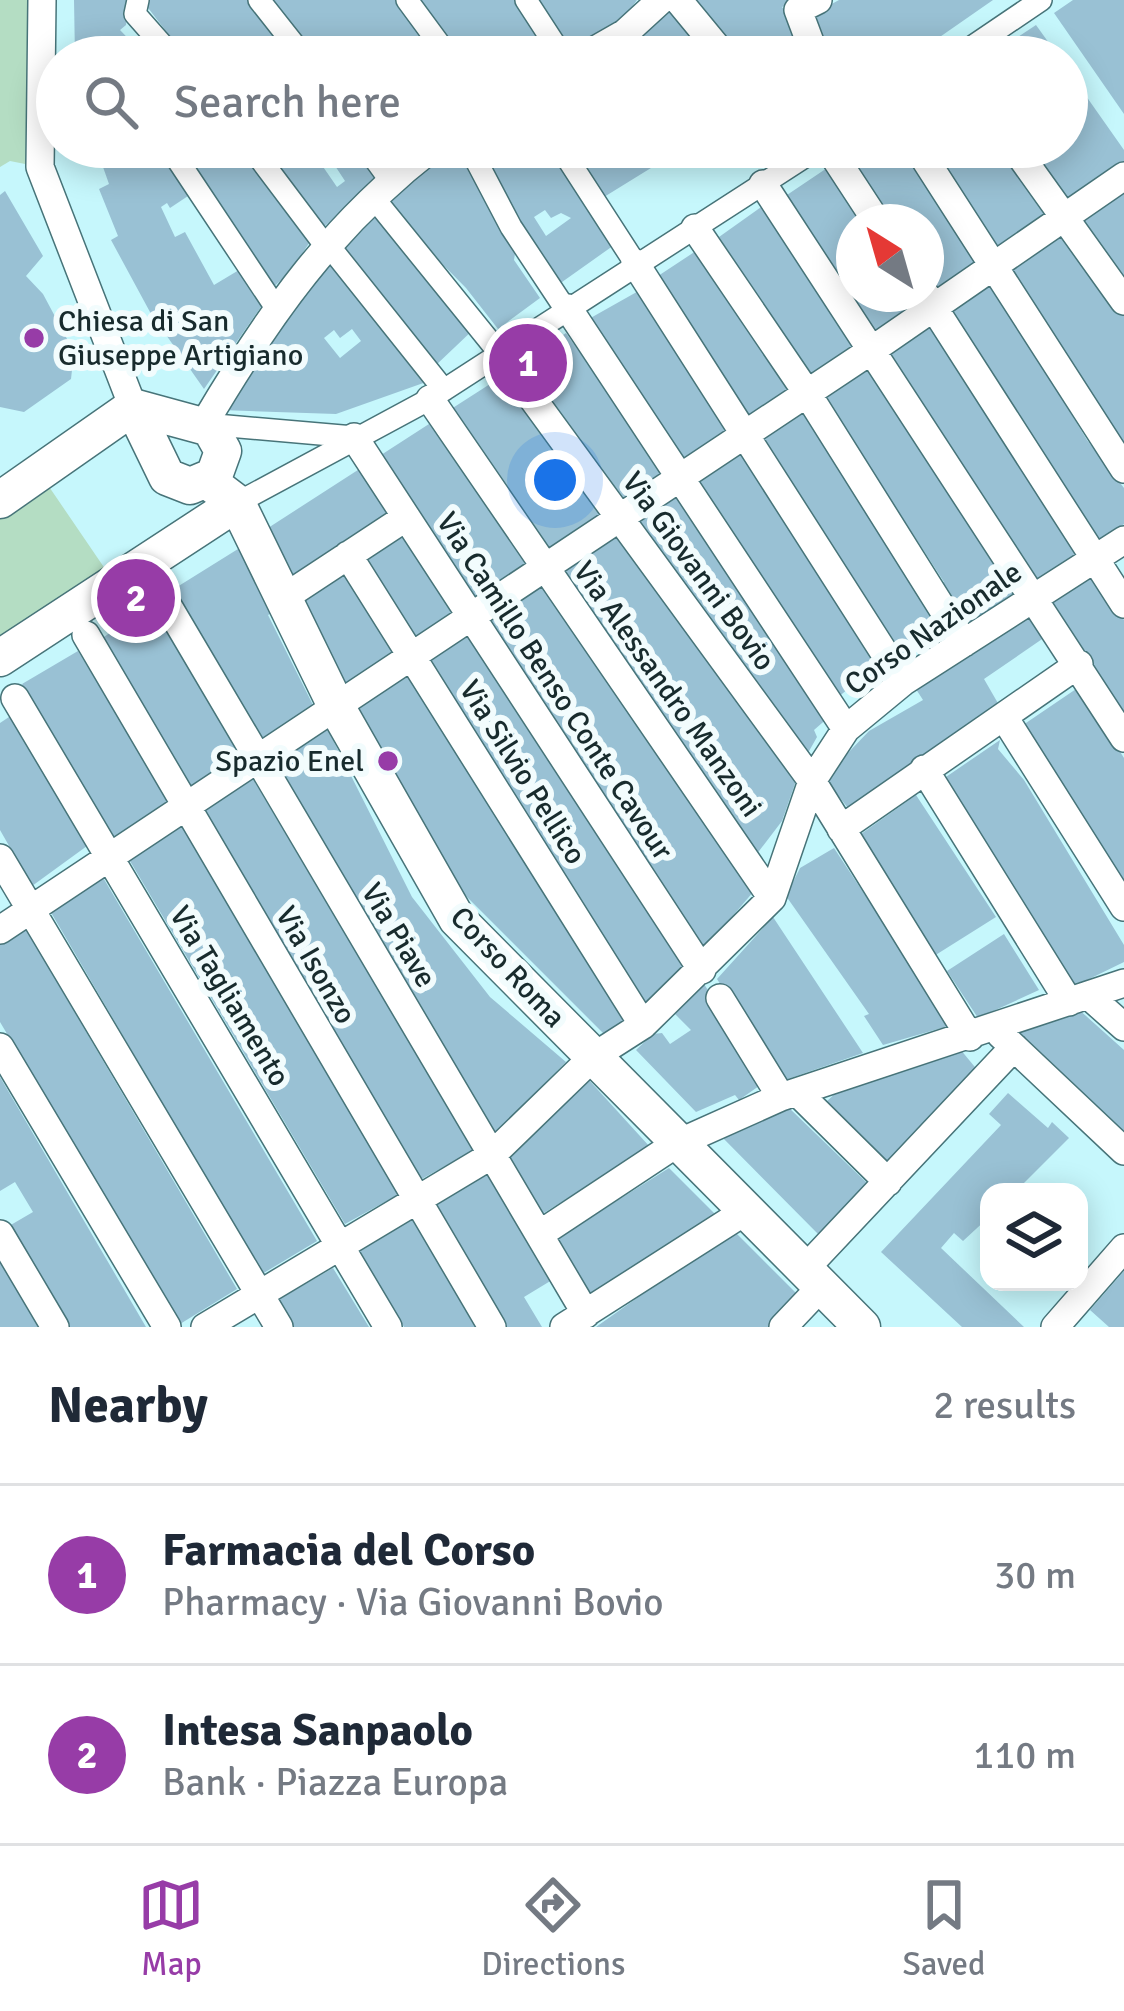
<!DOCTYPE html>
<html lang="en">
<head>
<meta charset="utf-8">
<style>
	:root { --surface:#fff; --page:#f2f2f3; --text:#1f2937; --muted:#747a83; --line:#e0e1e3; --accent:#973ca7 }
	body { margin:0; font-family:Signika,sans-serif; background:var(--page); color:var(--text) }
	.controls { position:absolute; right:36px; bottom:36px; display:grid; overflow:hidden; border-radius:24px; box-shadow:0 6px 30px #0003 }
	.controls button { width:108px; height:108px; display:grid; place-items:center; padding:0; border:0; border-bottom:3px solid var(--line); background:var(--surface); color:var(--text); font:60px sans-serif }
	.compass { position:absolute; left:836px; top:204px; width:108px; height:108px; border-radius:50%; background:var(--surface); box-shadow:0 6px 30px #0003; rotate:323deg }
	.you { position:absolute; left:555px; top:480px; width:42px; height:42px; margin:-30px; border:9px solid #fff; border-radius:50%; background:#1a73e8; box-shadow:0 0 0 18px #1a73e833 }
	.badge { display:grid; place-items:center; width:78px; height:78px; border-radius:50%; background:var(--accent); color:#fff; font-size:39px; font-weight:700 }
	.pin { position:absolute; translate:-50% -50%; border:6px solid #fff; box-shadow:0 3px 12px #0006 }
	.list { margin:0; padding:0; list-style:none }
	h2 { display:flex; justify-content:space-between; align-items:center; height:156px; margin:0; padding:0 48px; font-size:51px }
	h2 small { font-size:39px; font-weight:400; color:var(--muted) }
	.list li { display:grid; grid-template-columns:78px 1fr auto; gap:36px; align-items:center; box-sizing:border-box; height:180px; padding:0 48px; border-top:3px solid var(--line) }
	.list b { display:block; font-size:45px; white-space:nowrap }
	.list p { margin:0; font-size:39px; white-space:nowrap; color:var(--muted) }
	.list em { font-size:39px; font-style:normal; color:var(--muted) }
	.icon { flex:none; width:66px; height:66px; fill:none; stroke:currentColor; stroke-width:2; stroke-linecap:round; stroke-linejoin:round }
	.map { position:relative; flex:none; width:1124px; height:1327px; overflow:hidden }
	.search { position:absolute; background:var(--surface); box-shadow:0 6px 30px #0003; left:36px; right:36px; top:36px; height:132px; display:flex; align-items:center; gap:30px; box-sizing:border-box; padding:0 42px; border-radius:66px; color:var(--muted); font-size:45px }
	.sheet { height:516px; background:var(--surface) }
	nav { display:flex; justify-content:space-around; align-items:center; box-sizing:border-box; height:168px; border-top:3px solid var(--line); background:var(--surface); font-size:33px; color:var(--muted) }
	nav a { display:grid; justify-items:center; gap:6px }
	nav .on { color:var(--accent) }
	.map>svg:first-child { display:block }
	.green { fill:#b4ddc3 }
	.building { fill:#99c1d4; fill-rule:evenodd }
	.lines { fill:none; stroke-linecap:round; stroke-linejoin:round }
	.pedestrian-casing { stroke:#477479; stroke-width:24 }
	.minor-casing { stroke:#477479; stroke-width:30 }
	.secondary-casing { stroke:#477479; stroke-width:39 }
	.pedestrian { stroke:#fff; stroke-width:21 }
	.minor { stroke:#fff; stroke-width:27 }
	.secondary { stroke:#fff; stroke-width:36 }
	.poi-dot { fill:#973ca7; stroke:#f2fcfd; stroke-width:4.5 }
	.labels { text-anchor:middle; stroke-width:12; stroke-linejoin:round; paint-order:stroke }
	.poi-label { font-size:30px; fill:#182b2d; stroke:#f2fcfd; text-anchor:start }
	.street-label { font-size:30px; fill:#182b2d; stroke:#f2fcfd }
</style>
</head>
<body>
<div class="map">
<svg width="1124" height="1327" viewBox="0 0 1124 1327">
	<rect width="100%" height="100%" fill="#c6f7fc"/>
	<path class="green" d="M0 0H42L40 167 10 161 0 167Z
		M39 472 114 582 0 655V501Z"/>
	<path class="building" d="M74 0H128L126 25 120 30 146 57H75Z
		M150 0H254L298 57H186L145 4Z
		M266 0H400L441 57H332L344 50 337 39 313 57Z
		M413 0H520L557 57H454Z
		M532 0H637L629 11 632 16 568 55Z
		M688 0H797L782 7 805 37 783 57H734Z
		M839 0H993L911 57H802L808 17Z
		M1073 0H1124V114L1054 13Z
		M676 7 713 57H607L635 38Z
		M1036 25 1059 57H988Z
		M1067 69 1124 150V170L1069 207 1025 147H1067Z
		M87 147H156L194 192 170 208 167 203 161 207 175 237 185 232 214 285 239 270 263 304 204 389 150 312 111 240 118 236 99 189 109 184 97 150 90 153Z
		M175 147H238L313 237 291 271 267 293Z
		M259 147H359L379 179 318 232ZM326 152 345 181 337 187 317 158Z
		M371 147H413L386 168Z
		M441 147H465L516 247 514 260 540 298 498 329 466 288 383 204Z
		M473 147H549L617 243 555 287ZM545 210 551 218 561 213 571 218 546 236 534 217Z
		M568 147H685L604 197Z
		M858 147H904L983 266 938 298 926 279V222H888L845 156Z
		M927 147H1001L1052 217 1001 256Z
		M830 166 867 222H854V294H914L924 309 879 337 784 197Z
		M1124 183V288L1075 218Z
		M5 191 43 256 26 276 43 294 74 352 71 379 24 412 0 407V195Z
		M764 205 861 350 814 381 719 237Z
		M379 207 475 328 435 366 337 252Z
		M1061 226 1124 315V451L1006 266Z
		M702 247 795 393 748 423 655 278Z
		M332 258 429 381 336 414 221 410ZM352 329 361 341 340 358 324 338 334 330 340 338Z
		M989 278 1087 440 1124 488V524L1095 545 944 308Z
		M642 289 734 435 684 466 587 320Z
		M928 318 1082 551 1033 583 884 348Z
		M566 333 669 477 628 503 518 366Z
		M865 361 1020 589 965 628 938 586 944 582 900 514 895 517 817 392Z
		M501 377 607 518 548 557 448 411Z
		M801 405 943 626 895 658 753 436Z
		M429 424 531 568 477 605 381 455Z
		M737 444 880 663 837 698 688 476Z
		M361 468 394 518 295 582 268 528Z
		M673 488 830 716 814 730 817 737 804 760 633 513Z
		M402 528 458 617 411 649 357 557Z
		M610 529 797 778 782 821 756 855 557 569Z
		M238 549 275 611 268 615 316 711 261 748 169 592Z
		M344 565 398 655 347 692 301 596Z
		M1094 574 1124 620V726L1047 605Z
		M539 580 754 891 701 953 483 619Z
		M153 603 246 763 190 795 101 639Z
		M1031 611 1048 635 984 679 999 705 848 808 824 778 869 731 923 700 914 686Z
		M466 628 685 969 642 1006 419 660Z
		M78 651 174 809 118 843 22 684Z
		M404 666 631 1022 609 1039 449 879 353 702Z
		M1079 687 1124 758V883L1023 725Z
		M12 715 87 846 32 886 0 830V723Z
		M325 724 412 897 490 997 566 1062 493 1136 267 761Z
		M1000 740 998 749 1024 780 1124 945V962L1085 981 1067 985 993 866 998 861 943 779Z
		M250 774 474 1150 418 1181 196 810Z
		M916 795 996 917 934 956 861 834Z
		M181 821 401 1193 345 1224 127 856Z
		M834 848 950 1024 945 1027 883 1045 864 1016 869 1014 786 896 800 868Z
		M101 874 317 1241 262 1274 49 909Z
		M773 917 863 1053 782 1081 717 979Z
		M24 926 237 1289 180 1324 0 1022V941Z
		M1004 934 1039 990 978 1018 947 971Z
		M704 984 766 1081 739 1100 735 1095 696 1112 636 1050 653 1034 662 1033 670 1044 691 1030 675 1014Z
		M1076 1007 1124 1050V1133L1012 1033Z
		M960 1049 979 1072 889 1166 825 1103 840 1089Z
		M0 1077 146 1327H69L9 1226 33 1212 15 1182 0 1191Z
		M588 1079 650 1147 539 1216 506 1162Z
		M1008 1093 1048 1128 1052 1122 1069 1138 1015 1192H989V1217L963 1241 954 1233 941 1248 1024 1327H962L881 1252 1001 1125 989 1114Z
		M787 1106 869 1185 821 1237 719 1134 746 1121 752 1126Z
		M669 1168 717 1216 588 1296 553 1241Z
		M488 1172 552 1280 524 1297 542 1327H502L430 1206Z
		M412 1216 478 1327H404L358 1252Z
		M733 1230 798 1295 768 1327H596Z
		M0 1258 41 1327H0Z
		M333 1268 369 1327H292L276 1301Z
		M1124 1271V1327H1109L1090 1310Z"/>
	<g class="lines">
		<g class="pedestrian-casing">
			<path id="pedestrian" d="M138 0 135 14 173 57
				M259 0 304 57
				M407 0 449 57
				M526 0 563 57
				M957 57 1041 0
				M162 147 166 153 171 150 276 308
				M251 147 324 244
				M366 147 390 180
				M469 147 511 227 566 310
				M560 147 635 263
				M373 197 500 354
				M326 242 444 390
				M205 424 354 437
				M237 503 430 399 820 147"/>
		</g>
		<g class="minor-casing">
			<path id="minor" d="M42 0 40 167 133 407
				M678 0 725 57
				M583 57 625 33 661 0
				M788 57 810 42 798 10 818 0
				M828 147 877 222
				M917 147 1124 469
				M1014 147 1124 301
				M763 184 1124 738
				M695 228 807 393 964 643
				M635 263 903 682
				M925 294 1124 604
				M568 308 846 729
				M500 354 812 781 970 1037
				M430 399 772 898
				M204 424C269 314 331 226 433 147
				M354 437 702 970
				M348 555 643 1025
				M158 589 586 1314
				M285 597 405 518
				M86 635 492 1327
				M15 698 388 1327
				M1004 717 1124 907
				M924 769 1069 1002
				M841 829 1079 664
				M0 858 279 1327
				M0 930 872 350 1124 176
				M1088 995 1124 1027
				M720 998 781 1097
				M1001 1035 1124 1151
				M0 1047 167 1327
				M797 1092 888 1182
				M0 1234 55 1327
				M540 1234 676 1144 781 1097 1124 983
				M803 1271 1014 1047
				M205 1327 492 1155 593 1057 643 1025 772 898 812 781 846 729 903 682 1124 540
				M564 1327 744 1212
				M783 1327 821 1287
				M1055 1327 1124 1248"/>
		</g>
		<g class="secondary-casing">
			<path id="secondary" d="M208 481 237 503 337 708 457 919 862 1327
				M0 500 133 407 210 428 223 451 214 476 190 486 167 477 133 407
				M0 658 237 503"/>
		</g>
		<use href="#pedestrian" class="pedestrian"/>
		<use href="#minor" class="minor"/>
		<use href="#secondary" class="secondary"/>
	</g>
	<g class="poi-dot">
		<circle cx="34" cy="338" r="12"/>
		<circle cx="388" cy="761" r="12"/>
	</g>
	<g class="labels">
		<g class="poi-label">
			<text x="58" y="331">Chiesa di San<tspan x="58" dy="34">Giuseppe Artigiano</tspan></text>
			<text x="364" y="771" text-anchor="end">Spazio Enel</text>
		</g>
		<g class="street-label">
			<text transform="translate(699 571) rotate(54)" y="10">Via Giovanni Bovio</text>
			<text transform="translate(933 628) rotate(-35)" y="10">Corso Nazionale</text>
			<text transform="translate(555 686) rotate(57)" y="10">Via Camillo Benso Conte Cavour</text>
			<text transform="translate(668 689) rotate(55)" y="10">Via Alessandro Manzoni</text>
			<text transform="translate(523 772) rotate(58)" y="10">Via Silvio Pellico</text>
			<text transform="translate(399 935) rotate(59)" y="10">Via Piave</text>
			<text transform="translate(316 965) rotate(60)" y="10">Via Isonzo</text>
			<text transform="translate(508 967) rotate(47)" y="10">Corso Roma</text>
			<text transform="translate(230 996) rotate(59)" y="10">Via Tagliamento</text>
		</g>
	</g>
</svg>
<div class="controls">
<button><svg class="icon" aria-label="layers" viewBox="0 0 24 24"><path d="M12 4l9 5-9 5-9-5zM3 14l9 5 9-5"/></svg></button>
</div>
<svg class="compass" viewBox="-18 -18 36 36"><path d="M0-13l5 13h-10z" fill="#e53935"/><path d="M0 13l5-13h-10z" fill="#747a83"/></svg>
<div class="you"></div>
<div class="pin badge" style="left:528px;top:363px">1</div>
<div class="pin badge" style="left:136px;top:598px">2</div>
<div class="search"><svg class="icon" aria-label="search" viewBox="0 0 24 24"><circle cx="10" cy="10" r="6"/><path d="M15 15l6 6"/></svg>Search here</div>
</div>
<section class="sheet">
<h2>Nearby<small>2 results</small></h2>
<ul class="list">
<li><span class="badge">1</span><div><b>Farmacia del Corso</b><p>Pharmacy · Via Giovanni Bovio</p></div><em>30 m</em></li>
<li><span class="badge">2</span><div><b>Intesa Sanpaolo</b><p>Bank · Piazza Europa</p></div><em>110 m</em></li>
</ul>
</section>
<nav>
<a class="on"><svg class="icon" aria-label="map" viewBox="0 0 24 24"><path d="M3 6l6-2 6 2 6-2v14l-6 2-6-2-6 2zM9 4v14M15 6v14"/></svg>Map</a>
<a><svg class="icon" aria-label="directions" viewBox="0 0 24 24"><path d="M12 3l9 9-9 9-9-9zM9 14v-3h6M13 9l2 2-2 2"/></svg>Directions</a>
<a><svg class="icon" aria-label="saved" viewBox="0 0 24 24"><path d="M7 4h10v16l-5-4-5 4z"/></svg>Saved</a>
</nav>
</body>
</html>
